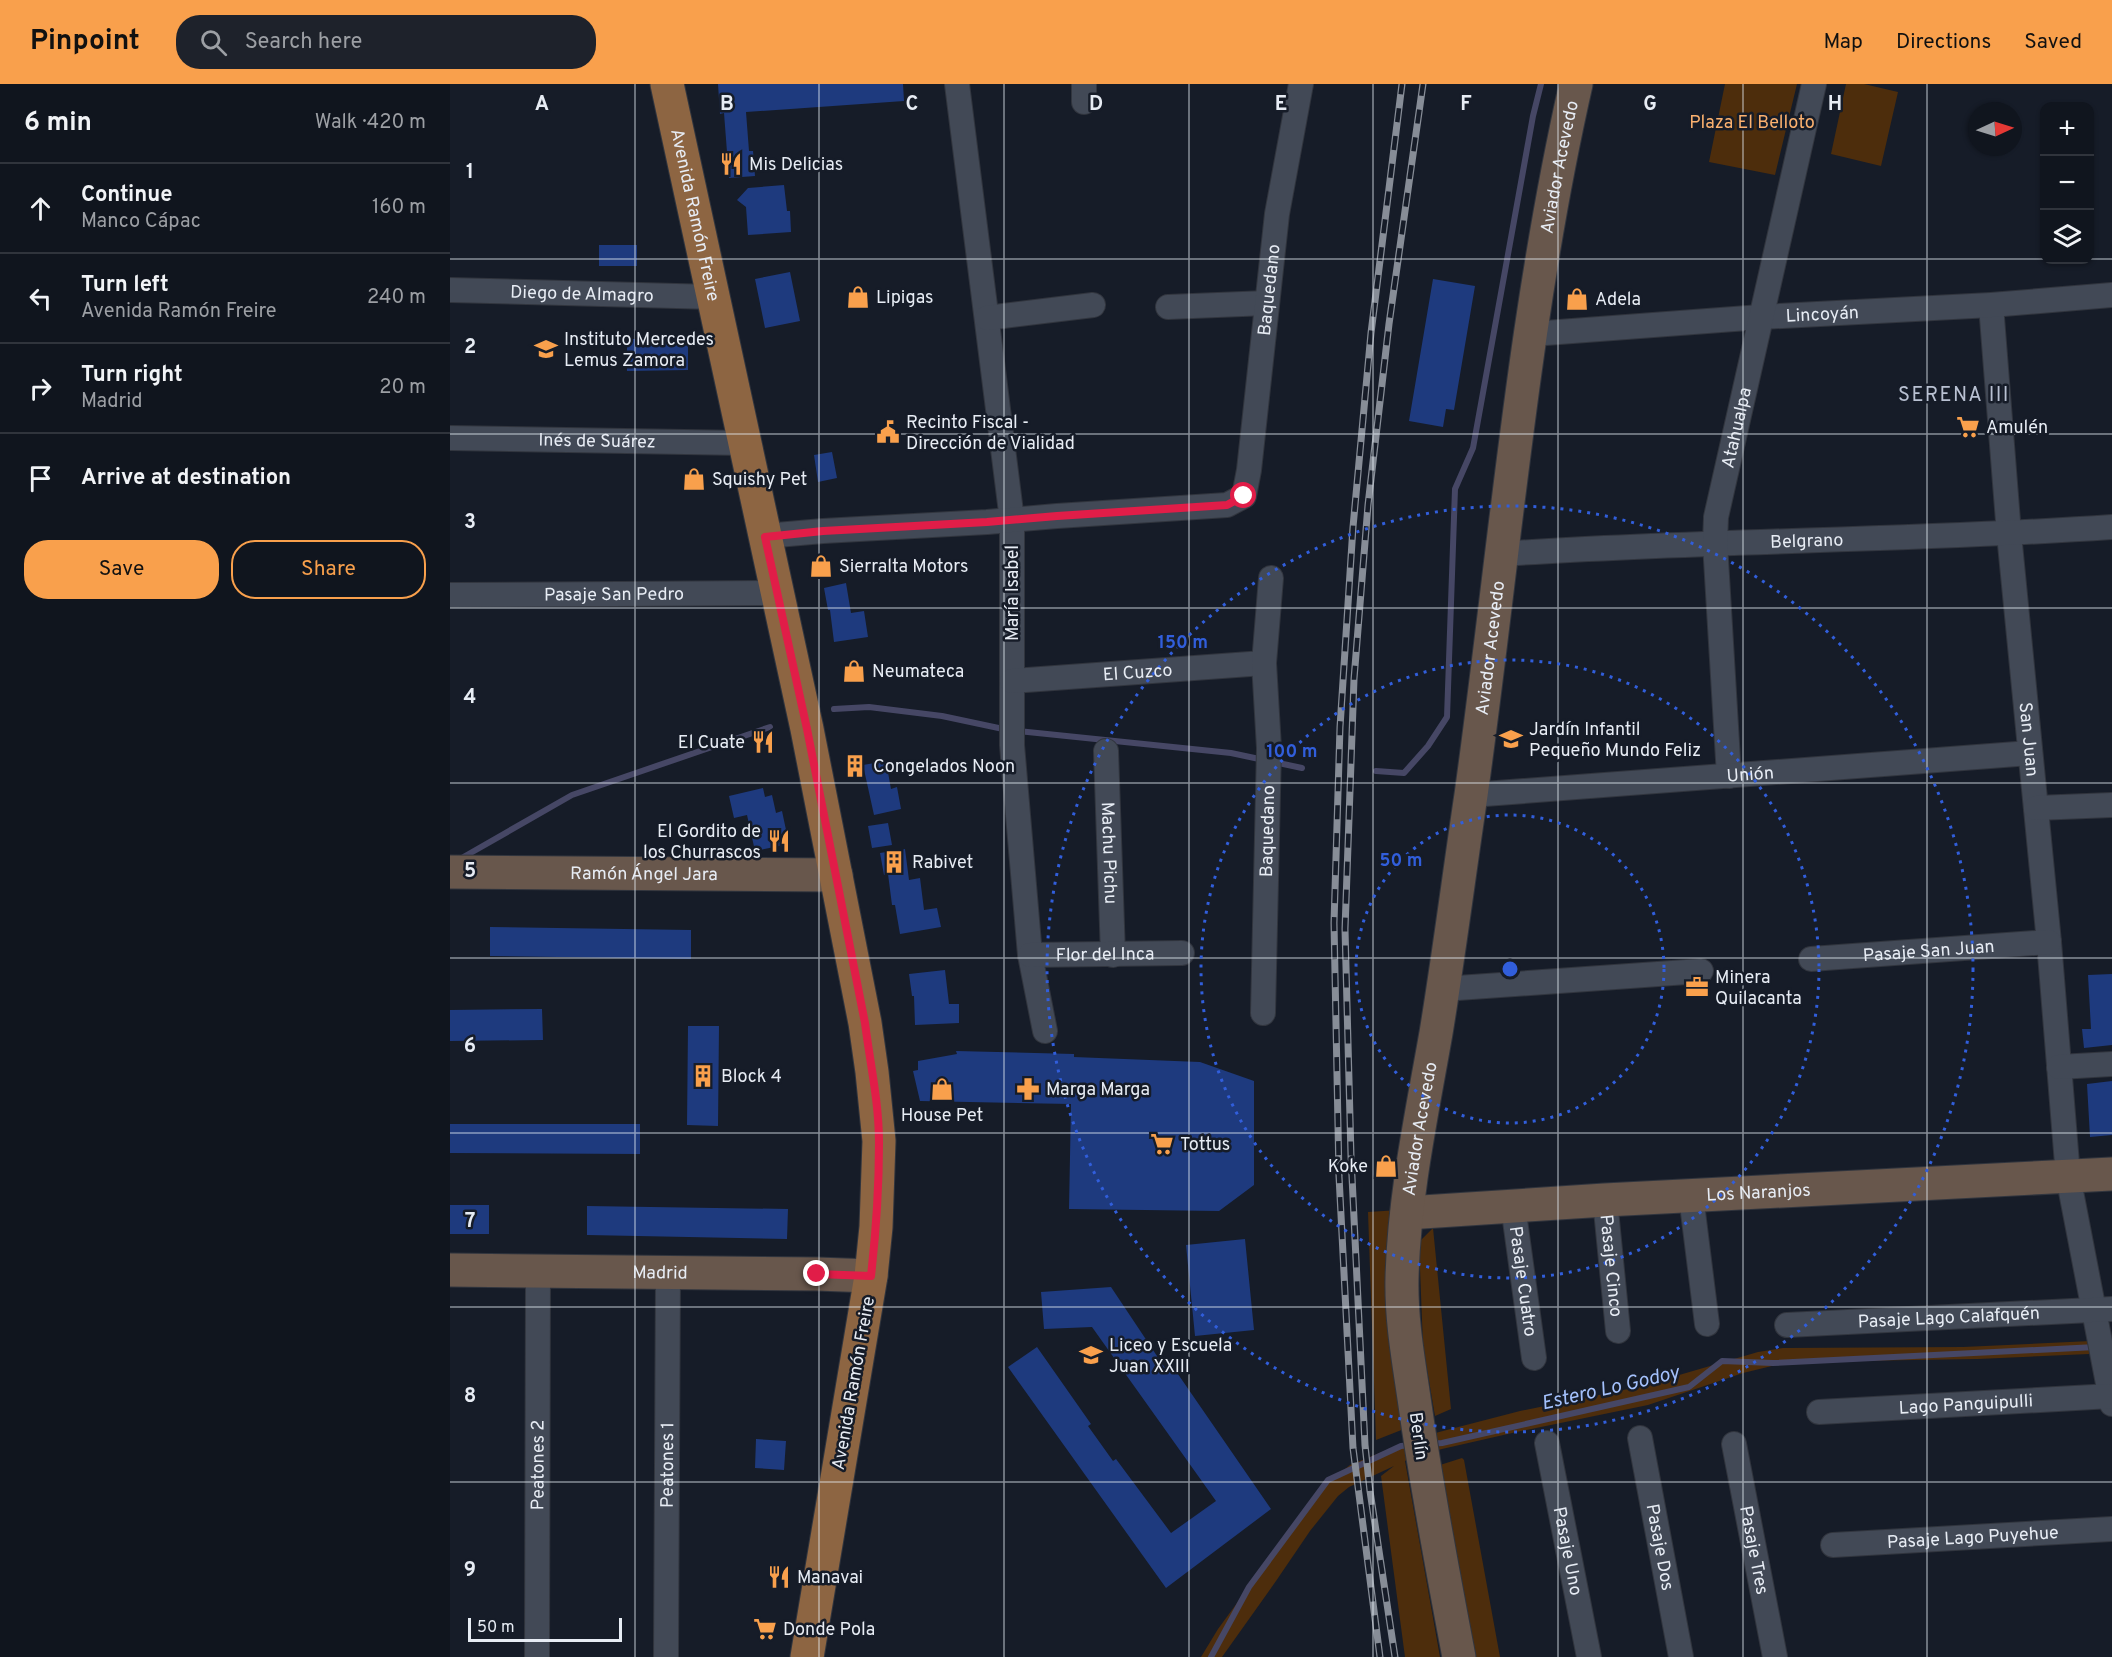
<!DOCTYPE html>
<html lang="en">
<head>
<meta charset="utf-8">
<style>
	:root { --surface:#10151e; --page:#1e222b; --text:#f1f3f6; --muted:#9c9fa4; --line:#30343c; --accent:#f9a04c }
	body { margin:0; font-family:Overpass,sans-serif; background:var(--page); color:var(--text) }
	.controls { position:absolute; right:18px; top:18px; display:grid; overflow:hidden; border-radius:12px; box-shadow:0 2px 4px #0004 }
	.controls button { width:54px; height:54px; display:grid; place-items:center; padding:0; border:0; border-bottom:2px solid var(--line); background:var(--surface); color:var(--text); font:30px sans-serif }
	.compass { position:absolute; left:1518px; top:18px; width:54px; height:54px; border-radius:50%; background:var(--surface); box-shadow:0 2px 4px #0004; rotate:86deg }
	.scale { position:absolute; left:18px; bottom:15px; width:154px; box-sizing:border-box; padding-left:6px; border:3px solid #e7ecf4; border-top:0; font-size:16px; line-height:21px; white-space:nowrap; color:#e7ecf4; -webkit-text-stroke:4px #161c28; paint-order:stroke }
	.stop { position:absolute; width:18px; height:18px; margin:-14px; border:4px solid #e11d48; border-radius:50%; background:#fff }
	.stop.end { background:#e11d48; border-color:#fff; box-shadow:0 2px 6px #0008 }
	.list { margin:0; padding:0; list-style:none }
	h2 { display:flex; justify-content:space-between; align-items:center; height:78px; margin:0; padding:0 24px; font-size:26px }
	h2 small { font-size:20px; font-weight:400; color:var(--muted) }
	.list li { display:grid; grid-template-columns:39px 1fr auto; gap:18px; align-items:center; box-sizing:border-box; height:90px; padding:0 24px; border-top:2px solid var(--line) }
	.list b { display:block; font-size:22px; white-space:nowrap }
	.list p { margin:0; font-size:20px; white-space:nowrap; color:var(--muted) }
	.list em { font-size:20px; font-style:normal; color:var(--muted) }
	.actions { display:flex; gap:12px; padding:18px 24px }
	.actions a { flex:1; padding:14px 0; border:2px solid var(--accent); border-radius:24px; text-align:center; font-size:21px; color:var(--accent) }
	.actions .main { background:var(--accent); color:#111 }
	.icon { flex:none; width:33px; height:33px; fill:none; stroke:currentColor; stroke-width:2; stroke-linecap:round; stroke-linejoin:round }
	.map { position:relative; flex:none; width:1662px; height:1573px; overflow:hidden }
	header { display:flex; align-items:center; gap:36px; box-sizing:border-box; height:84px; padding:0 30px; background:var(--accent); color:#111 }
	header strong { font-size:28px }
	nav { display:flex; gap:33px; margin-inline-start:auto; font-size:21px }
	.search { width:420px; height:54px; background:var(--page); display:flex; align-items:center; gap:15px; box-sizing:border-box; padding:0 21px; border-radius:24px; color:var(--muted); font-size:22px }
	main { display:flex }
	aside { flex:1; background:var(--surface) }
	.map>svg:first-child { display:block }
	.green { fill:#4d2d0c }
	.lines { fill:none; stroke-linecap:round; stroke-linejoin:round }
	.stream { stroke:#464765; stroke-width:6 }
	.building { fill:#1e3a7e }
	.street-casing { stroke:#31353e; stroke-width:26 }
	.secondary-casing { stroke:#31353e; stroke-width:35 }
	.primary-casing { stroke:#31353e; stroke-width:35 }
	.street { stroke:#424956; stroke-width:24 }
	.secondary { stroke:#68574c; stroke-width:33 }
	.primary { stroke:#8d6542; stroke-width:33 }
	.rail-casing { stroke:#878d97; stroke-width:7 }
	.rail { stroke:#161c28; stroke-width:4.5; stroke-dasharray:14; stroke-linecap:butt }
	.route { stroke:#e11d48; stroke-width:8 }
	.grid { fill:none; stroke:#e7ecf4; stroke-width:1.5; stroke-opacity:0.55 }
	.ring { fill:none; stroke:#315edb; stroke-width:3; stroke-dasharray:3 6 }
	.labels { text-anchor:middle; stroke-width:5; stroke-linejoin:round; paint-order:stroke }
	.park-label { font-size:18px; fill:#fbb16f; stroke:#161c28 }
	.poi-label { font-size:18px; fill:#e7ecf4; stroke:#161c28; text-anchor:start }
	.street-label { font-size:18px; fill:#e7ecf4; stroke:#161c28 }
	.neighbourhood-label { font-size:20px; letter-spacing:1.5px; fill:#b9c1d2; stroke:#161c28 }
	.water-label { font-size:20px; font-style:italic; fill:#a4c1fc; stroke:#161c28 }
	.grid-label { font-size:20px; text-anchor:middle; font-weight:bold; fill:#e7ecf4; stroke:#161c28; stroke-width:5; stroke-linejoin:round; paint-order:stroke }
	.centre { fill:#315edb; stroke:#161c28; stroke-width:3 }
	.ring-label { font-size:18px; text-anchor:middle; font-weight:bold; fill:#315edb; stroke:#161c28; stroke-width:5; stroke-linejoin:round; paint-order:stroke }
</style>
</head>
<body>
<header>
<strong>Pinpoint</strong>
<div class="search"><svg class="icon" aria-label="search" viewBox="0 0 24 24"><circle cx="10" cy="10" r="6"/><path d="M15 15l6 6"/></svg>Search here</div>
<nav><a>Map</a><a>Directions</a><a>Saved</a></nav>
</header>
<main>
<aside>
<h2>6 min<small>Walk · 420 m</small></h2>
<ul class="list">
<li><svg class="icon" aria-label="ahead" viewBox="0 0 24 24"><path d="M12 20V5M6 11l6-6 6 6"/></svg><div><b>Continue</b><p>Manco Cápac</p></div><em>160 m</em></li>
<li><svg class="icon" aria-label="left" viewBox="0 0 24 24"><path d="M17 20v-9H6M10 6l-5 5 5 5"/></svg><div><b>Turn left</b><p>Avenida Ramón Freire</p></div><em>240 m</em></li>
<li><svg class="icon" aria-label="right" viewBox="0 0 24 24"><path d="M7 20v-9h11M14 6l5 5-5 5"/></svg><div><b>Turn right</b><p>Madrid</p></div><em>20 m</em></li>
<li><svg class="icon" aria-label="arrive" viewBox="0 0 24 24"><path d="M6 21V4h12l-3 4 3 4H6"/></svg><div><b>Arrive at destination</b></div></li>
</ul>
<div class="actions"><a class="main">Save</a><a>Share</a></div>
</aside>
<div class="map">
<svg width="1662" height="1573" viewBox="0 0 1662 1573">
	<rect width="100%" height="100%" fill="#161c28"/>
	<path class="green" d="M1275 0H1347L1325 91 1259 78Z
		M1396 0H1414L1448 8 1431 82 1381 70Z
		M949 1126 954 1345 926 1356 918 1128Z
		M983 1144 1001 1325 985 1332 973 1262 969 1158Z
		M1662 1256V1269L1528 1275 1401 1277 1326 1281 1293 1289 1198 1321 1071 1347 992 1365 958 1375 955 1377 990 1573H955L931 1392 944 1382 899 1403 888 1412 860 1447 826 1497 772 1573H751L768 1545 872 1403 900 1381 949 1361 989 1348 1070 1327 1188 1303 1308 1268 1333 1264 1513 1263Z
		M1012 1374 1014 1376 1050 1573H1024L990 1381Z"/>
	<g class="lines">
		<path class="stream" d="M384 625 419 623 492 632 558 646
			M568 647 781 669 814 676
			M824 678 852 684
			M926 687 954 689 978 662 997 633 1005 405 1023 364 1083 32 1091 0
			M10 775 122 711 320 643
			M980 1360 992 1359 1239 1303 1272 1277 1323 1279 1646 1263
			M761 1573 799 1503 878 1396 951 1362 960 1361"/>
	</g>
	<path class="building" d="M268 0H453L454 17 296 28 299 67H303L305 92 279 94 274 29 270 30Z
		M334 101 337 127H340L341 148 298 151 296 123 287 116 298 104Z
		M149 161H187V182H149Z
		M340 188 350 237 315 244 305 195Z
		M983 195 1025 202 1004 326 996 325 993 343 959 337Z
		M177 255H238V286L177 287Z
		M382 368 387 394 368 398 364 371Z
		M396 499 401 529 414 527 418 553 384 558 380 526H378L374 504Z
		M436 677 441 705 447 703 451 725 424 731 413 681Z
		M313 704 315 713 322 711 326 729 332 727 339 760 305 767 297 731 284 734 279 712Z
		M438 739 442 761 422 764 418 742Z
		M455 765 459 796 470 794 474 826 487 824 491 843 450 850 445 821H442L438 790 434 791 430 769Z
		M40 843 241 846V875L40 872Z
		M495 886 499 920H509V939L465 941 464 912H462L459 890Z
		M1662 890V961L1634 964 1632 945H1641L1638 891Z
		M92 925 93 956 0 957V926Z
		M238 942H269L268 1042 237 1041Z
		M506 967 624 970V973L750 978 804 997V1101L769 1127 619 1125 621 1020 470 1017 463 987 468 986V977L507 970Z
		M1662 997V1051L1640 1053 1637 1000Z
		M0 1040H190V1070L0 1069Z
		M0 1121H39V1150H0Z
		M137 1122 338 1125 337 1155 137 1151Z
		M795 1155 804 1246 745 1252 736 1161Z
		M661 1203 715 1284 721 1280 821 1425 716 1504 558 1283 587 1263 641 1340 638 1342 663 1377 666 1375 721 1449 766 1417 642 1243 594 1245 591 1208Z
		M306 1355 336 1357 334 1386 305 1384Z"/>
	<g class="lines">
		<g class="street-casing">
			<g id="street">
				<path d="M507 0 562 436V661L580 871 595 947"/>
				<path d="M634 0V18"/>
				<path id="s1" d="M0 206 264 213"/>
				<path id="s2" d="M1541 221 1559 450 1599 858 1618 1092 1662 1320"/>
				<path d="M718 223 817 219"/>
				<path d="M537 234 643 221"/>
				<path id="s3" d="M1082 250 1311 233 1541 221 1662 211"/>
				<path id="s4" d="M0 354 294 359"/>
				<path id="s5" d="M315 452 373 447 537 438 607 432 777 421 794 412 799 386 827 130 851 0"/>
				<path id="s6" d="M1051 470C1255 456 1459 457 1662 443"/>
				<path id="s7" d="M0 511 327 509"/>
				<path id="s8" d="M562 597 814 579"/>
				<path id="s9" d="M656 667 663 871"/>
				<path id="s10" d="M1279 692 1265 459 1266 433 1364 0"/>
				<path id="s11" d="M1021 711 1580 669"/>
				<path d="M1586 724 1662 721"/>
				<path id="s12" d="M580 871 732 869"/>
				<path id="s13" d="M1361 875 1599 858"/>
				<path d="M993 905 1251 887"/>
				<path id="s14" d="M813 929 819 664 814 579 821 494"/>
				<path d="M1609 983 1662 980"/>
				<path d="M1241 1112 1257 1240"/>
				<path id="s15" d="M1155 1116 1168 1247"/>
				<path id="s16" d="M1063 1122 1084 1274"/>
				<path id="s17" d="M1337 1241 1662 1225"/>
				<path id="s18" d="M1369 1328 1662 1312"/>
				<path id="s19" d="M1190 1354 1231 1573"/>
				<path id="s20" d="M1097 1359 1139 1573"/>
				<path id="s21" d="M1284 1360 1325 1573"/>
				<path id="s22" d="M1383 1461 1662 1445"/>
				<path id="s23" d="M87 1573 88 1188"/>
				<path id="s24" d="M216 1573 218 1188"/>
			</g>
		</g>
		<g class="secondary-casing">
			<g id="secondary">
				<path id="s25" d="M0 788 386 791"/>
				<path id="s26" d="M957 1129 1155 1116 1662 1090"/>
				<path id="s27" d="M0 1186 367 1190 421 1192"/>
				<path id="s28" d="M1009 1573C993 1489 977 1406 965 1321 959 1279 951 1237 952 1194 954 1112 972 1029 986 949 999 870 1009 791 1021 711 1054 475 1073 233 1126 0"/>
			</g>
		</g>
		<g class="primary-casing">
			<g id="primary">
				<path id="s29" d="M217 0 357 645 415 939 422 988 429 1057 426 1143 421 1192 357 1573"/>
			</g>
		</g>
		<use href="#street" class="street"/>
		<use href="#secondary" class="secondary"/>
		<use href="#primary" class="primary"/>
		<g class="rail-casing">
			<path id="rail" d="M930 1573 903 1364 889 1092 884 839 890 643 903 443 921 249 952 0
				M945 1573 920 1407 915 1361 901 1072 895 845 904 595 918 421 939 240 973 0"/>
		</g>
		<use href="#rail" class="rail"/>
	</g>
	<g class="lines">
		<path class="route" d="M367 1190 421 1192C426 1148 429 1103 429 1059 429 1018 420 979 415 939L357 645 315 453 373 447 537 438 607 432 777 421 794 412"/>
	</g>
	<path class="grid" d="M185 0V1573M369 0V1573M554 0V1573M739 0V1573M923 0V1573M1108 0V1573M1293 0V1573M1477 0V1573M0 175H1594M1640 175H1662M0 350H1662M0 524H1662M0 699H1662M0 874H1662M0 1049H1662M0 1223H1662M0 1398H1662"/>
	<g class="ring">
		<circle cx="1060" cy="885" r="154"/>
		<circle cx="1060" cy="885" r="309"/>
		<circle cx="1060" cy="885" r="463"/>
	</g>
	<defs>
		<g id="restaurant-bare" transform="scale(1.8)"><path d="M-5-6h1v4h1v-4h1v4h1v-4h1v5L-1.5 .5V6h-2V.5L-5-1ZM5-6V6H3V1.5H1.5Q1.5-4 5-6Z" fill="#f9a04c" stroke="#161c28" stroke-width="2.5" paint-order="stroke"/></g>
		<g id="shop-bare" transform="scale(1.8)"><path d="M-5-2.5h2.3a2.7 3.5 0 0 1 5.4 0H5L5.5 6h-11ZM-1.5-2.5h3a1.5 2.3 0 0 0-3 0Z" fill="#f9a04c" stroke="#161c28" stroke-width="2.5" paint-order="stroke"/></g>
		<g id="school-bare" transform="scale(1.8)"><path d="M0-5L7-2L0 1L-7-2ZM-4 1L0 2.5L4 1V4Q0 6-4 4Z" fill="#f9a04c" stroke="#161c28" stroke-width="2.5" paint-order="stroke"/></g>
		<g id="supermarket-bare" transform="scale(1.8)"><path d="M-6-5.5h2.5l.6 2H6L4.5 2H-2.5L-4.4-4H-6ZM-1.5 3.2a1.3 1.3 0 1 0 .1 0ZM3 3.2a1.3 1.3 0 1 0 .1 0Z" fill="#f9a04c" stroke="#161c28" stroke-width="2.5" paint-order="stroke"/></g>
		<g id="civic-bare" transform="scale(1.8)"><path d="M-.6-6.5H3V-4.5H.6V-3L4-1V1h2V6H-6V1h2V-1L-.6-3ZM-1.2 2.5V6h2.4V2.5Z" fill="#f9a04c" stroke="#161c28" stroke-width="2.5" paint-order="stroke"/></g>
		<g id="building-bare" transform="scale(1.8)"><path d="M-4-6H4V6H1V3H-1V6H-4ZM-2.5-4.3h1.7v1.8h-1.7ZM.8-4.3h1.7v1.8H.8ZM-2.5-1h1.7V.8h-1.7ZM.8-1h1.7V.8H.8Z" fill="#f9a04c" stroke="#161c28" stroke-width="2.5" paint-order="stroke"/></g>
		<g id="office-bare" transform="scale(1.8)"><path d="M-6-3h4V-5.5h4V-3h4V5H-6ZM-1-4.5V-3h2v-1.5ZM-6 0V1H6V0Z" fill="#f9a04c" stroke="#161c28" stroke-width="2.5" paint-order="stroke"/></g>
		<g id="pharmacy-bare" transform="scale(1.8)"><path d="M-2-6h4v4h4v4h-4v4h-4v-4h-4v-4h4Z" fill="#f9a04c" stroke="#161c28" stroke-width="2.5" paint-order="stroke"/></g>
	</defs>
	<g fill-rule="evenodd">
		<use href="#restaurant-bare" x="281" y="80"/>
		<use href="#shop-bare" x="408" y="213"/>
		<use href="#shop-bare" x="1127" y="215"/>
		<use href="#school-bare" x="96" y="265"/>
		<use href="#supermarket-bare" x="1518" y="343"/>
		<use href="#civic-bare" x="438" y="348"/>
		<use href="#shop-bare" x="244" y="395"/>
		<use href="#shop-bare" x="371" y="482"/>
		<use href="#shop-bare" x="404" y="587"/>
		<use href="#school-bare" x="1061" y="655"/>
		<use href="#restaurant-bare" x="313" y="658"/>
		<use href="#building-bare" x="405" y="682"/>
		<use href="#restaurant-bare" x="329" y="757"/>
		<use href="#building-bare" x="444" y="778"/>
		<use href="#office-bare" x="1247" y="903"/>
		<use href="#building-bare" x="253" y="992"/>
		<use href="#shop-bare" x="492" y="1005"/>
		<use href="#pharmacy-bare" x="578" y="1005"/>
		<use href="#supermarket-bare" x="712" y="1060"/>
		<use href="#shop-bare" x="936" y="1082"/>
		<use href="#school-bare" x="641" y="1271"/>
		<use href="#restaurant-bare" x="329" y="1493"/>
		<use href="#supermarket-bare" x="315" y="1545"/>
	</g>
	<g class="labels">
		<g class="park-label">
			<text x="1302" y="44">Plaza El Belloto</text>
		</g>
		<g class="poi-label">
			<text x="299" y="86">Mis Delicias</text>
			<text x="426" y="219">Lipigas</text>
			<text x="1145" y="221">Adela</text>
			<text x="114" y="261">Instituto Mercedes<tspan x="114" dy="21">Lemus Zamora</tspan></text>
			<text x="456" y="344">Recinto Fiscal -<tspan x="456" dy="21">Dirección de Vialidad</tspan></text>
			<text x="1536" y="349">Amulén</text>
			<text x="262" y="401">Squishy Pet</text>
			<text x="389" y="488">Sierralta Motors</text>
			<text x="422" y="593">Neumateca</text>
			<text x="1079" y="651">Jardín Infantil<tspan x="1079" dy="21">Pequeño Mundo Feliz</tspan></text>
			<text x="295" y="664" text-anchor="end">El Cuate</text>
			<text x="423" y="688">Congelados Noon</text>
			<text x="311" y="753" text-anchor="end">El Gordito de<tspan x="311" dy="21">los Churrascos</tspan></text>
			<text x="462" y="784">Rabivet</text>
			<text x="1265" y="899">Minera<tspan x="1265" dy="21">Quilacanta</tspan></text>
			<text x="271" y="998">Block 4</text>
			<text x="596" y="1011">Marga Marga</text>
			<text x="492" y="1037" text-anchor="middle">House Pet</text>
			<text x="730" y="1066">Tottus</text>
			<text x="918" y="1088" text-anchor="end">Koke</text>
			<text x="659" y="1267">Liceo y Escuela<tspan x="659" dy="21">Juan XXIII</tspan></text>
			<text x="347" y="1499">Manavai</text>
			<text x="333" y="1551">Donde Pola</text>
		</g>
		<g class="street-label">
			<text dy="6" stroke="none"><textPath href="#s28" startOffset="1506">Aviador Acevedo</textPath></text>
			<text dy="6" stroke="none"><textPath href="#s29" startOffset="134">Avenida Ramón Freire</textPath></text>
			<text dy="6" stroke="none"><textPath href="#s5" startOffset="690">Baquedano</textPath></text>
			<text dy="6" stroke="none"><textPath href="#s1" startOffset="132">Diego de Almagro</textPath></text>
			<text dy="6" stroke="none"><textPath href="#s3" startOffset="291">Lincoyán</textPath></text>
			<text dy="6" stroke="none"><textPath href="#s10" startOffset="351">Atahualpa</textPath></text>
			<text dy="6" stroke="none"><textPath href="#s4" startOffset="147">Inés de Suárez</textPath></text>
			<text dy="6" stroke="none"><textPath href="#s6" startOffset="306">Belgrano</textPath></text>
			<text transform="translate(562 509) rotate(-90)" y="6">María Isabel</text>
			<text dy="6" stroke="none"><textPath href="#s7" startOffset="164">Pasaje San Pedro</textPath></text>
			<text dy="6" stroke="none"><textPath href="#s28" startOffset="1020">Aviador Acevedo</textPath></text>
			<text dy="6" stroke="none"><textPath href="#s8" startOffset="126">El Cuzco</textPath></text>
			<text dy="6" stroke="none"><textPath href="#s2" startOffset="436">San Juan</textPath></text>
			<text dy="6" stroke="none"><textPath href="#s11" startOffset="280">Unión</textPath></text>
			<text dy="6" stroke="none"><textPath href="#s14" startOffset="182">Baquedano</textPath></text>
			<text dy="6" stroke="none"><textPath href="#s9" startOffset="102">Machu Pichu</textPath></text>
			<text dy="6" stroke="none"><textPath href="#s25" startOffset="194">Ramón Ángel Jara</textPath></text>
			<text dy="6" stroke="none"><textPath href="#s13" startOffset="118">Pasaje San Juan</textPath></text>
			<text dy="6" stroke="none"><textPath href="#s12" startOffset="75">Flor del Inca</textPath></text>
			<text dy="6" stroke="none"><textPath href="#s28" startOffset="534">Aviador Acevedo</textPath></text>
			<text dy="6" stroke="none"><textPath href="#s26" startOffset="352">Los Naranjos</textPath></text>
			<text dy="6" stroke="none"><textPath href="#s15" startOffset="66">Pasaje Cinco</textPath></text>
			<text dy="6" stroke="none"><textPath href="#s27" startOffset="210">Madrid</textPath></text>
			<text dy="6" stroke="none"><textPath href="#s16" startOffset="76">Pasaje Cuatro</textPath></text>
			<text dy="6" stroke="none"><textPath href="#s17" startOffset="162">Pasaje Lago Calafquén</textPath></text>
			<text transform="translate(403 1299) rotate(-80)" y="6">Avenida Ramón Freire</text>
			<text dy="6" stroke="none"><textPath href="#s18" startOffset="147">Lago Panguipulli</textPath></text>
			<text transform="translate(969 1352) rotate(82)" y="6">Berlín</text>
			<text dy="6" stroke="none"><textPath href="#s23" startOffset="192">Peatones 2</textPath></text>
			<text dy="6" stroke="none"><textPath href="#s24" startOffset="192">Peatones 1</textPath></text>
			<text dy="6" stroke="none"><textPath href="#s22" startOffset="140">Pasaje Lago Puyehue</textPath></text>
			<text dy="6" stroke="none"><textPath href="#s19" startOffset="111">Pasaje Dos</textPath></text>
			<text dy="6" stroke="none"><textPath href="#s20" startOffset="110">Pasaje Uno</textPath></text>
			<text dy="6" stroke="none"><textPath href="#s21" startOffset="108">Pasaje Tres</textPath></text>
		</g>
		<g class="neighbourhood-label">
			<text x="1504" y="317">SERENA III</text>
		</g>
		<g class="water-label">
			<text transform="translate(1160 1303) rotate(-13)" y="7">Estero Lo Godoy</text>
		</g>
	</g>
	<g class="grid-label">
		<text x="92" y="26">A</text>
		<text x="277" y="26">B</text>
		<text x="462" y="26">C</text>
		<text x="646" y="26">D</text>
		<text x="831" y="26">E</text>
		<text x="1016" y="26">F</text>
		<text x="1200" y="26">G</text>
		<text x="1385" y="26">H</text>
		<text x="20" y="94">1</text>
		<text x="20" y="269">2</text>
		<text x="20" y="444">3</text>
		<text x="20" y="619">4</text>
		<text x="20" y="793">5</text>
		<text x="20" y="968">6</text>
		<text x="20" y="1143">7</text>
		<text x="20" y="1318">8</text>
		<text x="20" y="1492">9</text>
	</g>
	<circle cx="1060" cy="885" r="9" class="centre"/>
	<g class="ring-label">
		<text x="733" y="564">150 m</text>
		<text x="842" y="673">100 m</text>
		<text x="951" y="782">50 m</text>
	</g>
</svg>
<div class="controls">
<button>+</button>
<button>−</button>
<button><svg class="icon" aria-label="layers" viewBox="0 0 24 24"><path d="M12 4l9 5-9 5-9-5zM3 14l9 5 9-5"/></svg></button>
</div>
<svg class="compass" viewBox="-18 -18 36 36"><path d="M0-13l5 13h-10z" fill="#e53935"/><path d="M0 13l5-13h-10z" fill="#9c9fa4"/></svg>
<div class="scale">50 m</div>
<div class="stop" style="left:794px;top:412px"></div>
<div class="stop end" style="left:367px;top:1190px"></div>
</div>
</main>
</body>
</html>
